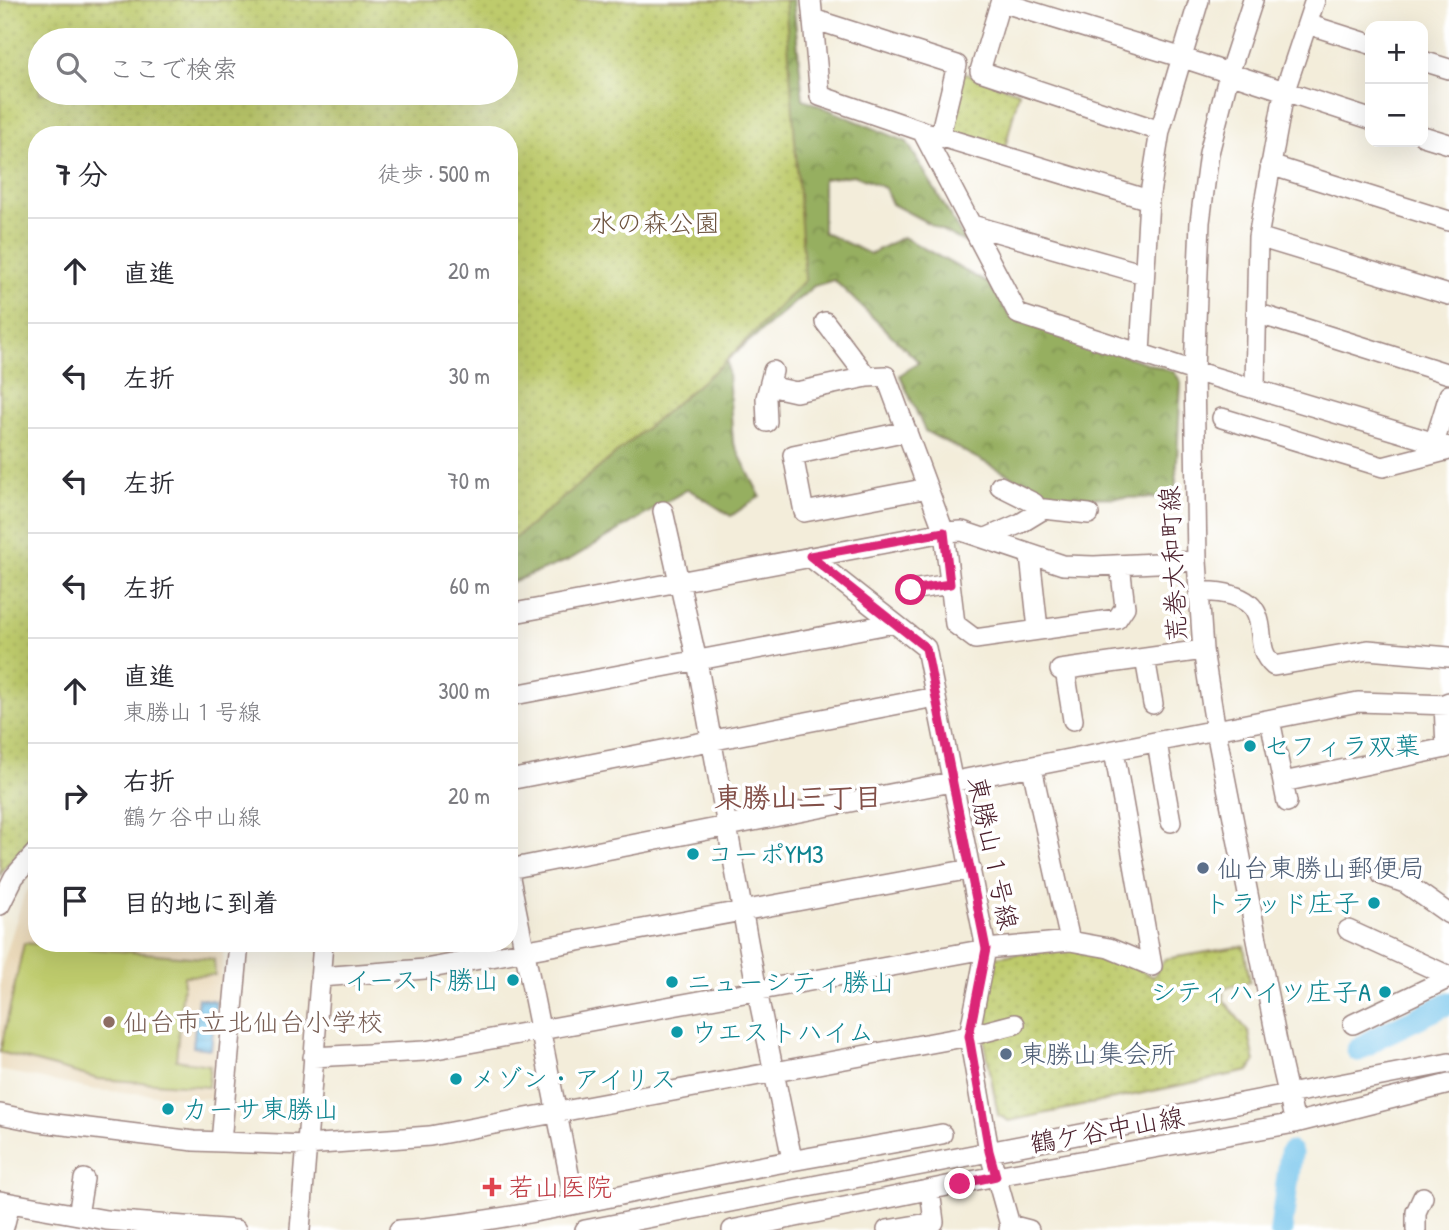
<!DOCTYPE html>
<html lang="ja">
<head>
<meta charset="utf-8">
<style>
	:root { --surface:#fff; --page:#f7f7f7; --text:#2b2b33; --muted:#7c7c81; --line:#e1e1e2 }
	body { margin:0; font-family:"Patrick Hand","Klee One",sans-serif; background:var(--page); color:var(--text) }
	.controls { position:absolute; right:21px; top:21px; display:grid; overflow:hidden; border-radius:14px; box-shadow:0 7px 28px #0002 }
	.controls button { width:63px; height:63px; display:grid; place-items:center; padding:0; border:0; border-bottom:2px solid var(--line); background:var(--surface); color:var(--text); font:35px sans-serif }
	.stop { position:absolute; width:21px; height:21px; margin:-16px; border:5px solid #db2777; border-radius:50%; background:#fff }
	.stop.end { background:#db2777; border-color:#fff; box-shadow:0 2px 7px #0008 }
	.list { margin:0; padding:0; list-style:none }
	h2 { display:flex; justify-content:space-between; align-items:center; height:91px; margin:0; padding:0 28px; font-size:30px }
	h2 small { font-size:23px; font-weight:400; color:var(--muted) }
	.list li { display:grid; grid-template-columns:46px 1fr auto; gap:21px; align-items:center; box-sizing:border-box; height:105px; padding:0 28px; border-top:2px solid var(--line) }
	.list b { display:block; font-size:26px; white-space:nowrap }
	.list p { margin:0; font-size:23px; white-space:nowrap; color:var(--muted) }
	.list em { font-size:23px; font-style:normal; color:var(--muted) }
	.icon { flex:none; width:38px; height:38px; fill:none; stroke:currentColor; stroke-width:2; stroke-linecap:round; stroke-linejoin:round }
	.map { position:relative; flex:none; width:1449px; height:1230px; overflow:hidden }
	.search { position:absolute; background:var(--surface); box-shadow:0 7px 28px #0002; left:28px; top:28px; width:490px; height:77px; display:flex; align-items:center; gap:18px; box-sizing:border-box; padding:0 24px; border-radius:38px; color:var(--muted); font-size:26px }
	.panel { position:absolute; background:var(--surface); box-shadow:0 7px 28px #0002; left:28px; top:126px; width:490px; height:826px; border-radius:28px }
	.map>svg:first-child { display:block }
	.built { fill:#ead9ba }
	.forest { fill:url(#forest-crowns); stroke:#706746; stroke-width:2; fill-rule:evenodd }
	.park { fill:url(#park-dots); stroke:#84754c; stroke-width:2; fill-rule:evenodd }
	.garden { fill:#becb6c; stroke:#84754c; stroke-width:2 }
	.water { fill:url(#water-rules); stroke:#5c708b; stroke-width:2 }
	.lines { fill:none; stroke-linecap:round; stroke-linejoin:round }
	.river { stroke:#6fc2eb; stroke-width:23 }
	.minor-casing { stroke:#9e8682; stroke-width:22 }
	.minor { stroke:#fff; stroke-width:19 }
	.route { stroke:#db2777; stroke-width:9 }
	.culture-dot { fill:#0f9aa8; stroke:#fff; stroke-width:2.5 }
	.service-dot { fill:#5c6f8a; stroke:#fff; stroke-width:2.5 }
	.education-dot { fill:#8d6e63; stroke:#fff; stroke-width:2.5 }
	.health-dot { fill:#e0444e; stroke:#fff; stroke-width:2.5 }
	.labels { text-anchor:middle; stroke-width:7; stroke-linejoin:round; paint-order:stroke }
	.park-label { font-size:26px; fill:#6d533e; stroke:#fff }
	.street-label { font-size:26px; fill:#4a1f2b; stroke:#fff }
	.culture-label { font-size:26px; fill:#0d838f; stroke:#fff; text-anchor:start }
	.service-label { font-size:26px; fill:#4e5e75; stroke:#fff; text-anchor:start }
	.education-label { font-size:26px; fill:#785e54; stroke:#fff; text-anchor:start }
	.health-label { font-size:26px; fill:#be3a42; stroke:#fff; text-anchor:start }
	.neighbourhood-label { font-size:28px; font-weight:bold; fill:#824f48; stroke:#fff }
</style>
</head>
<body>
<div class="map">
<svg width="1449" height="1230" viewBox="0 0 1449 1230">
	<defs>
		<pattern id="forest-crowns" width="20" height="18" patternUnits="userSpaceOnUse" patternTransform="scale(1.75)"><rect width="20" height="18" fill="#96af60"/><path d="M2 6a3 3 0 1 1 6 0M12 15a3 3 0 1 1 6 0" fill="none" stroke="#7c8e4f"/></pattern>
		<pattern id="park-dots" width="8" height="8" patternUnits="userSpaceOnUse" patternTransform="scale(1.75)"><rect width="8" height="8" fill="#becb6c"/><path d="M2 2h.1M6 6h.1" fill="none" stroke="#a5ae5e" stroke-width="1.8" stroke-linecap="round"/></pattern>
		<pattern id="water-rules" width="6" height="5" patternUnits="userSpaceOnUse" patternTransform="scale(1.75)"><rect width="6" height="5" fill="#6fc2eb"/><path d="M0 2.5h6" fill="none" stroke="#62a6ca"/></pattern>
	</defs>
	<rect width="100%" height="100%" fill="#fff"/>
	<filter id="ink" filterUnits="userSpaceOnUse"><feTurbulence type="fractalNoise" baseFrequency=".0143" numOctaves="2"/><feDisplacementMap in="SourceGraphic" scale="14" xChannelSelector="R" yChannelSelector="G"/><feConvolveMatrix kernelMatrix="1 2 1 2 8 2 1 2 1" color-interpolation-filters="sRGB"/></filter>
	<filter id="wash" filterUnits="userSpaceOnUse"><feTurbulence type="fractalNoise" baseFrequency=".00686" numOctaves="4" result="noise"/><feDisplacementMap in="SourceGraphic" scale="28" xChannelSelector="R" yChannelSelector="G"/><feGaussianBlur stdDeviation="1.57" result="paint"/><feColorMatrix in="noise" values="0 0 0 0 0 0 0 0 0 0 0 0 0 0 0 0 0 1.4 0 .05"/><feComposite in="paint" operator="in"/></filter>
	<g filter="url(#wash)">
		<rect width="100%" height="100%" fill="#f3edda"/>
		<path class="built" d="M37 879V943H224L212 1099 95 1090 0 1070V974L24 895Z"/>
		<path class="forest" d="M0 0H793L803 99 907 142 966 243 892 204 885 188 854 175 823 179V232L870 254 903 237 989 284 1011 318 1174 372 1181 382 1175 498 1051 497 925 431 900 375 919 362 834 280 814 286 727 360 733 442 760 496 731 516 688 489 569 560 509 583V135H37V831L3 869 0 876ZM40 40H506V93H40Z"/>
		<path class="park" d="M0 0H785L805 280 724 363 509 543V135H37V831L3 869 0 876ZM506 40V93H40V40Z
			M960 72 1019 92 1005 148 955 134 947 124Z
			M1244 946 1250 982 1223 988 1224 1000 1249 1033 1255 1062 1249 1071 1009 1121 998 1115 983 1033 994 957 1070 947 1114 956 1153 977 1165 959Z"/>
		<path class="garden" d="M24 943 214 959 215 975 184 976 176 1060 210 1065 208 1087 98 1079 0 1052Z"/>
		<path class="water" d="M198 998 216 1001 211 1049 193 1047Z"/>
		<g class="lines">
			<path class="river" d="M1358 1050 1378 1037 1449 1003
				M1281 1230 1291 1153"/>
		</g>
	</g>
	<g filter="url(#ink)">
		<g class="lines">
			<g class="minor-casing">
				<path id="minor" d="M811 0 820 96 922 131 1149 200
					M1001 0 980 71 1160 131
					M1253 0 1229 74 1209 153 1200 222 1194 371 1197 561 1203 650 1216 731 1282 1067 1295 1123
					M1001 2 1180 57 1370 119
					M813 19 957 65 940 135
					M1307 24 1370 44
					M1423 61 1449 69
					M922 131 1018 314 1194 371 1449 447
					M1423 136 1449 144
					M1270 165 1449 221
					M972 225 1144 274
					M1258 237 1449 295
					M1256 313 1449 374
					M825 322 867 377
					M1140 353 1149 200 1160 131 1199 0
					M769 386 796 392 867 377 886 376 944 532 955 624 975 639 1117 619 1125 607 1120 565
					M1255 388 1258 237 1284 93 1315 0
					M1222 418 1383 467 1449 450
					M767 422 766 398 773 371
					M907 431 793 455 804 512 928 488
					M1434 444 1449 395
					M1000 486 1034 503 1036 513
					M663 511 697 661 757 991 792 1159
					M986 538 1021 523 1044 509 1089 514
					M1030 556 1038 629
					M810 557 926 648 986 949 969 1036 989 1151 1010 1225 1009 1230
					M911 590 950 584
					M1199 592C1218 591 1249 594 1257 615 1265 635 1256 650 1274 666L1368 650 1449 657
					M509 614 944 532 962 531 1063 565 1094 566 1197 561
					M1145 658 1153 704
					M1060 670 1203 650
					M1065 670 1073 720
					M509 696 894 623
					M1270 720 1287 802
					M1157 743 1171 822
					M1032 768 1070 941
					M509 780 935 697
					M1283 782 1446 748 1444 704 1449 702
					M509 869 1358 702 1449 705
					M509 873 575 1204
					M1382 875 1405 883 1449 914
					M0 905 14 877 37 851
					M1348 930 1449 976
					M320 977 425 969 971 869
					M1353 1024 1449 978
					M313 1057 425 1051 986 949 1070 941 1109 948 1152 966 1114 751
					M0 1114 39 1122 194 1141 306 1145 430 1136 969 1036 1015 1024
					M221 1142 239 943
					M0 1201 106 1220 236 1230
					M78 1215 84 1179
					M1010 1225 1029 1230
					M4 1227 10 1203
					M300 1230 323 943
					M399 1230C508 1222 616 1195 723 1174 795 1159 869 1148 942 1134
					M585 1230 1449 1063
					M732 1230 996 1176 1295 1123 1449 1084
					M887 1230 934 1222 930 1190
					M1416 1230V1212L1423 1197"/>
			</g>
			<use href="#minor" class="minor"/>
		</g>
	</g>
	<g class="lines" filter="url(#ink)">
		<path class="route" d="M911 590 950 584 944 532 810 556 926 648 986 949 969 1036 989 1151 996 1176 960 1184"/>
	</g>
	<g class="culture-dot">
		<circle cx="1250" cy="746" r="7"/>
		<circle cx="693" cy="854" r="7"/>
		<circle cx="1374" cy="903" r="7"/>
		<circle cx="513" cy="980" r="7"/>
		<circle cx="672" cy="982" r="7"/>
		<circle cx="1385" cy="992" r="7"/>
		<circle cx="677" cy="1032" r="7"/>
		<circle cx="456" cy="1079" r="7"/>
		<circle cx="168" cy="1109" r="7"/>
	</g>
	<g class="service-dot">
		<circle cx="1203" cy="868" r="7"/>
		<circle cx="1006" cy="1054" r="7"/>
	</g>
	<circle class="education-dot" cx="109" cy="1022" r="7"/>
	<path class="health-dot" d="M488.5 1176.5h7v7h7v7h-7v7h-7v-7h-7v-7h7z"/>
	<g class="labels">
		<g class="park-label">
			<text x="655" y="232">水の森公園</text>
		</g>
		<g class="street-label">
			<text transform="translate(1173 564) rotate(-93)" y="9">荒巻大和町線</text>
			<text transform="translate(993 853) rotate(78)" y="9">東勝山１号線</text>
			<text transform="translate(1107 1130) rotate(-10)" y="9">鶴ケ谷中山線</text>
		</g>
		<g class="culture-label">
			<text x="1264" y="755">セフィラ双葉</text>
			<text x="707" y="863">コーポYM3</text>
			<text x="1360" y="912" text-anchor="end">トラッド庄子</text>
			<text x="499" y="989" text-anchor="end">イースト勝山</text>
			<text x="686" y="991">ニューシティ勝山</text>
			<text x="1371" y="1001" text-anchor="end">シティハイツ庄子A</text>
			<text x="691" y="1041">ウエストハイム</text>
			<text x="470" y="1088">メゾン・アイリス</text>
			<text x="182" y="1118">カーサ東勝山</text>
		</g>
		<g class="service-label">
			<text x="1217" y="877">仙台東勝山郵便局</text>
			<text x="1020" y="1063">東勝山集会所</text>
		</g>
		<g class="education-label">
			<text x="123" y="1031">仙台市立北仙台小学校</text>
		</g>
		<g class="health-label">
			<text x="508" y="1196">若山医院</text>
		</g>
		<g class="neighbourhood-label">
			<text x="798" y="807">東勝山三丁目</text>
		</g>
	</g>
</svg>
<div class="controls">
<button>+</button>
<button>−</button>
</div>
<div class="stop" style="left:911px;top:590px"></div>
<div class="stop end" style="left:960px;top:1184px"></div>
<div class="search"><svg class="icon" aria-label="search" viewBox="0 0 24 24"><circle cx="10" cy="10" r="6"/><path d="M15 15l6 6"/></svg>ここで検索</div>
<section class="panel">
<h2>7 分<small>徒歩 · 500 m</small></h2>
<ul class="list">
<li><svg class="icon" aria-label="ahead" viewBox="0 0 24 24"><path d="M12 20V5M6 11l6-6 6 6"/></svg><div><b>直進</b></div><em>20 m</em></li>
<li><svg class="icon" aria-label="left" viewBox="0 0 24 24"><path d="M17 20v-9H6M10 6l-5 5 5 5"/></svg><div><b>左折</b></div><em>30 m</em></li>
<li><svg class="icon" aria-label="left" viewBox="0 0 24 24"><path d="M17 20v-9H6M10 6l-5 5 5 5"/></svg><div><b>左折</b></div><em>70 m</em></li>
<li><svg class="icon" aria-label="left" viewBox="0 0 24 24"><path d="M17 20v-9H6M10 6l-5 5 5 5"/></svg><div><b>左折</b></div><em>60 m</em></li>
<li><svg class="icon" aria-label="ahead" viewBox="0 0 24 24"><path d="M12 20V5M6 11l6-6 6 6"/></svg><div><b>直進</b><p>東勝山１号線</p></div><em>300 m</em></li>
<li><svg class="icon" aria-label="right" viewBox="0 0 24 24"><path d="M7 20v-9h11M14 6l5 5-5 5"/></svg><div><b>右折</b><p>鶴ケ谷中山線</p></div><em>20 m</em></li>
<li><svg class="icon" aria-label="arrive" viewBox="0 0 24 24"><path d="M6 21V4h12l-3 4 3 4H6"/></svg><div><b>目的地に到着</b></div></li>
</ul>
</section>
</div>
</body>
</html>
